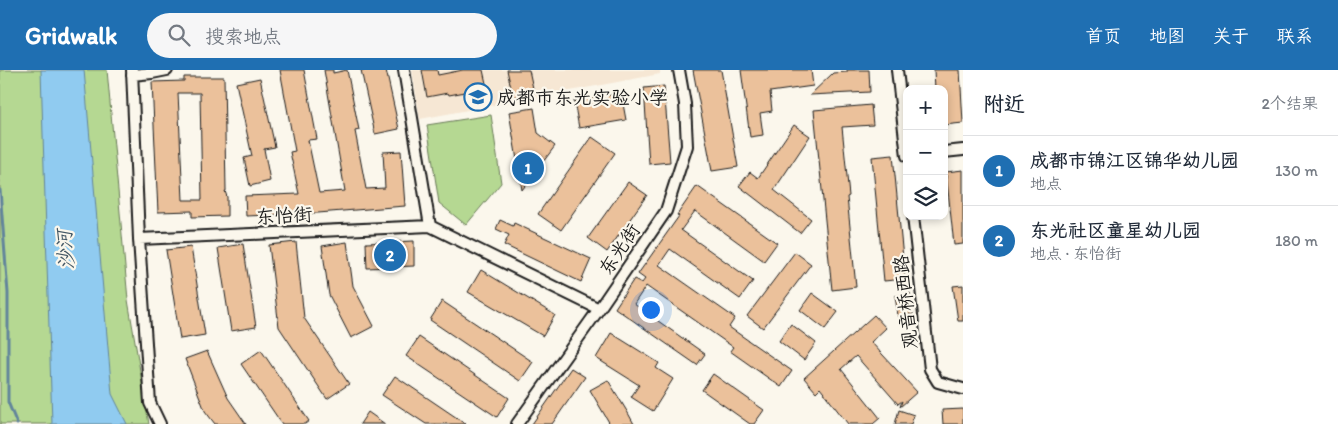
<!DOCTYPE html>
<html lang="zh">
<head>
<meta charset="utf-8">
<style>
	:root { --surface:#fff; --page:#f6f6f7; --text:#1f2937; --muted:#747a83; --line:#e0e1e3; --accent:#1f6fb2 }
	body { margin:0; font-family:Itim,"LXGW WenKai TC",sans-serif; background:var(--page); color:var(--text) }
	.controls { position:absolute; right:15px; top:15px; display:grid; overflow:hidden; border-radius:10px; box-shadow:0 2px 8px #0003 }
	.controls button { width:45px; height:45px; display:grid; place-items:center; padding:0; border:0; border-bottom:1px solid var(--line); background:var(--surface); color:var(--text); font:25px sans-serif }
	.you { position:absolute; left:650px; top:239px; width:18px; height:18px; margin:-12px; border:4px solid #fff; border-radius:50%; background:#1a73e8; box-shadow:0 0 0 8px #1a73e833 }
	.badge { display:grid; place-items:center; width:32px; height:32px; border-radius:50%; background:var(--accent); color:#fff; font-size:16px; font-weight:700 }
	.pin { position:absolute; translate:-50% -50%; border:2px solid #fff; box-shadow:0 1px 5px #0006 }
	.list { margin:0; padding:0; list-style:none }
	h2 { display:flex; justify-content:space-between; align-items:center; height:65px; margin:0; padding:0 20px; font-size:21px }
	h2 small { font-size:16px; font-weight:400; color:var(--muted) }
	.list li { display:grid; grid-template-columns:32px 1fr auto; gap:15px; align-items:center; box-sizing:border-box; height:70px; padding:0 20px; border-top:1px solid var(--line) }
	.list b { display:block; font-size:19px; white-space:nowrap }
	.list p { margin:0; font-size:16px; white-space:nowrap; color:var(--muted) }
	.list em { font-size:16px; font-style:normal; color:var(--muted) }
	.icon { flex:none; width:28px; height:28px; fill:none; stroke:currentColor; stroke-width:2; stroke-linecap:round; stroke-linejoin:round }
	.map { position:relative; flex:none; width:963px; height:354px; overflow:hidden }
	header { display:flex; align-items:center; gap:30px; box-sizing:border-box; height:70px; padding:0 25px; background:var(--accent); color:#fff }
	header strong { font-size:24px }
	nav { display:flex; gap:28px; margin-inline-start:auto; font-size:18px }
	.search { width:350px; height:45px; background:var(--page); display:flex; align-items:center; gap:12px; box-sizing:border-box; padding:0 18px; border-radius:28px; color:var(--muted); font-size:19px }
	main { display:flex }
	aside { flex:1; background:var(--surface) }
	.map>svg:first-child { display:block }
	.built { fill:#f6e7d4 }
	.green { fill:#b5d892; stroke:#687a57 }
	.water { fill:#90cbf0; stroke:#62859b }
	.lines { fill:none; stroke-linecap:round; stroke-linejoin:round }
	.stream { stroke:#62859b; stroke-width:3 }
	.building { fill:#ebc19b; stroke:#1c1c1c; fill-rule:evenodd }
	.minor-casing { stroke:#1c1c1c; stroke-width:14 }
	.minor { stroke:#fbf7ec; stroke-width:10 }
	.labels { text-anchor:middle; stroke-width:4.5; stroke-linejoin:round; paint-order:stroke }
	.poi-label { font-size:19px; fill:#1c1c1c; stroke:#fbf7ec; text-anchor:start }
	.street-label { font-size:19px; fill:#1c1c1c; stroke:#fbf7ec }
	.water-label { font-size:20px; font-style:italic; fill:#455966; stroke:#fbf7ec }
</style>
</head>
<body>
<header>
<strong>Gridwalk</strong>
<div class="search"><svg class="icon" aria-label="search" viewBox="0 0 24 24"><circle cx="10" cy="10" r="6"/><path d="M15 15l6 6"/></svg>搜索地点</div>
<nav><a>首页</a><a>地图</a><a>关于</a><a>联系</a></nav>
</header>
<main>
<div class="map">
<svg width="963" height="354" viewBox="0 0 963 354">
	<rect width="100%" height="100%" fill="#fbf7ec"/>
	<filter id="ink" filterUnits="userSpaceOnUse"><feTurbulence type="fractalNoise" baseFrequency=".02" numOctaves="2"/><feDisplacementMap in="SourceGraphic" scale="10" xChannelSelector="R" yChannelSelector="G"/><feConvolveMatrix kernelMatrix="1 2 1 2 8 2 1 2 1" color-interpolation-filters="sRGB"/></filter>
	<g filter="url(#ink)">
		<path class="built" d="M412 0H660V4L420 49Z"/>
		<path class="green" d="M0 0H107L128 230 149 354H0Z
			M491 45 501 113 466 155 439 133 427 55Z"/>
		<path class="water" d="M41 0H84L112 324 127 354H52Z"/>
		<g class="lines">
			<path class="stream" d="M0 120 8 223V332L17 354"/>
		</g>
		<path class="building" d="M280 0H304L317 69 308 70 319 123 345 121 324 0H333V3L347 0 359 60 355 61 366 119 385 118 383 82 401 81 405 136 318 143 246 146 245 126 299 124 290 82 295 81Z
			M361 0H386L399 59 375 64Z
			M422 0H437L438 5 463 0H483L487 18 449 25 448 23 427 27Z
			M507 0H529L534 23 513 27Z
			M693 0H721L738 97 712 101Z
			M741 0H811L813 16 770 22 772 41 760 43 763 65 750 67Z
			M847 0H869L870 22 810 25 833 3 847 2Z
			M934 0H960L963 53 944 55V19H935Z
			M184 7H224L226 121H225L227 127V146L192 147V141L158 142 152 12 184 11ZM178 23H200L202 130H183Z
			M260 8 275 77 264 79 270 111 250 116 244 88 252 86 236 13Z
			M664 16 670 92 649 94 644 18Z
			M621 23 626 50 579 58 574 31Z
			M871 35 873 55 842 57 849 126 847 127 856 217 832 220 814 40Z
			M534 38 538 63 555 76 522 120 509 42Z
			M794 55 810 66 774 120 811 149 800 163 739 116 750 102 758 108Z
			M592 67 615 83 561 160 538 144Z
			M893 85 905 209 884 211 872 87Z
			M963 100V174L954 175 946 102Z
			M628 112 647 125 607 182 588 168Z
			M697 116 777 173 764 191 695 141 681 160 753 211 740 229 670 179 659 195 735 248 729 257 792 301 781 317 730 281 733 277 646 216 634 234 705 284 697 295 615 238 634 209 642 213 645 209 638 204 679 146 677 145Z
			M500 150 513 156 514 153 591 189 581 212 504 175 509 165 496 159Z
			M414 171V196L367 198 366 173Z
			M296 172 304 248 349 314 327 329 279 257 269 175Z
			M347 172 353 216 374 256 351 268 329 225 322 176Z
			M243 174 256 257 231 261 218 178Z
			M191 177 205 265 180 269 166 180Z
			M795 182 811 194 763 258 747 246Z
			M481 200 555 245 543 266 468 222Z
			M963 215V251H958L953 216Z
			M812 223 838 242 825 259 800 240Z
			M910 223 913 244 898 246 895 226Z
			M442 231 533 292 520 311 430 250Z
			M874 245 886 258 871 272 917 322 900 337 902 331 898 334 856 286 841 299 880 348 873 354H848L820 318 816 322 804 308Z
			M791 254 816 273 804 290 779 271Z
			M611 263 659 293 656 298 673 309 653 341 631 327 639 315 596 288Z
			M419 267 509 328 497 347 406 286Z
			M261 280 309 351 305 354H282L241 294Z
			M207 281 228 328 246 354H215L205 341 185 289Z
			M571 298 585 307 552 354H532Z
			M713 304 764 340 754 354H750L702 320Z
			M395 306 466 354H426L382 325Z
			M608 310 628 343 634 354H610L590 320Z
			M963 339V354H943L942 340Z
			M899 340 914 345 911 354H895Z
			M368 342 385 354H360Z"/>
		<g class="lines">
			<g class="minor-casing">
				<path id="minor" d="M132 0 139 169 150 333 160 354
					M404 0 430 156
					M897 0 907 86
					M132 5 152 3 167 0
					M944 82 963 80
					M913 146 930 299 938 312 963 319
					M139 169 430 156 599 239
					M517 354 599 239 666 141 687 76 685 34 679 0"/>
			</g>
			<use href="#minor" class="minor"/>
		</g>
	</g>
	<defs>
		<g id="school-ring" transform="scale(1.4375)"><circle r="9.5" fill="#fbf7ec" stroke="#1f6fb2" stroke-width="1.5"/><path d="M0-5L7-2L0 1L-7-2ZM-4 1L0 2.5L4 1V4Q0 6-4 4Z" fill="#1f6fb2"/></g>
	</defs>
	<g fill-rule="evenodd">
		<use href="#school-ring" x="478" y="27"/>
	</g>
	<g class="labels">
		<g class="poi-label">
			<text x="497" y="34">成都市东光实验小学</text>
		</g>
		<g class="street-label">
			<text transform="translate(284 145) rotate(-3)" y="7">东怡街</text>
			<text transform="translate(619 179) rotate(-56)" y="7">东光街</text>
			<text transform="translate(905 232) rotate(-96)" y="7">观音桥西路</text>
		</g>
		<g class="water-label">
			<text transform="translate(65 180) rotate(-94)" y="7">沙河</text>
		</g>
	</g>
</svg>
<div class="controls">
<button>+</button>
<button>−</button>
<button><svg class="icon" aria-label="layers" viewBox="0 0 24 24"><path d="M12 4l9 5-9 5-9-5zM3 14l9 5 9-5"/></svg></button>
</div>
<div class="you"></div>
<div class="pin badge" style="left:528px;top:98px">1</div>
<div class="pin badge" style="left:390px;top:185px">2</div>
</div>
<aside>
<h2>附近<small>2个结果</small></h2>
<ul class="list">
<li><span class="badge">1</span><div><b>成都市锦江区锦华幼儿园</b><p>地点</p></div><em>130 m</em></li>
<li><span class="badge">2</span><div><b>东光社区童星幼儿园</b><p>地点 · 东怡街</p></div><em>180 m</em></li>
</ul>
</aside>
</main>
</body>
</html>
